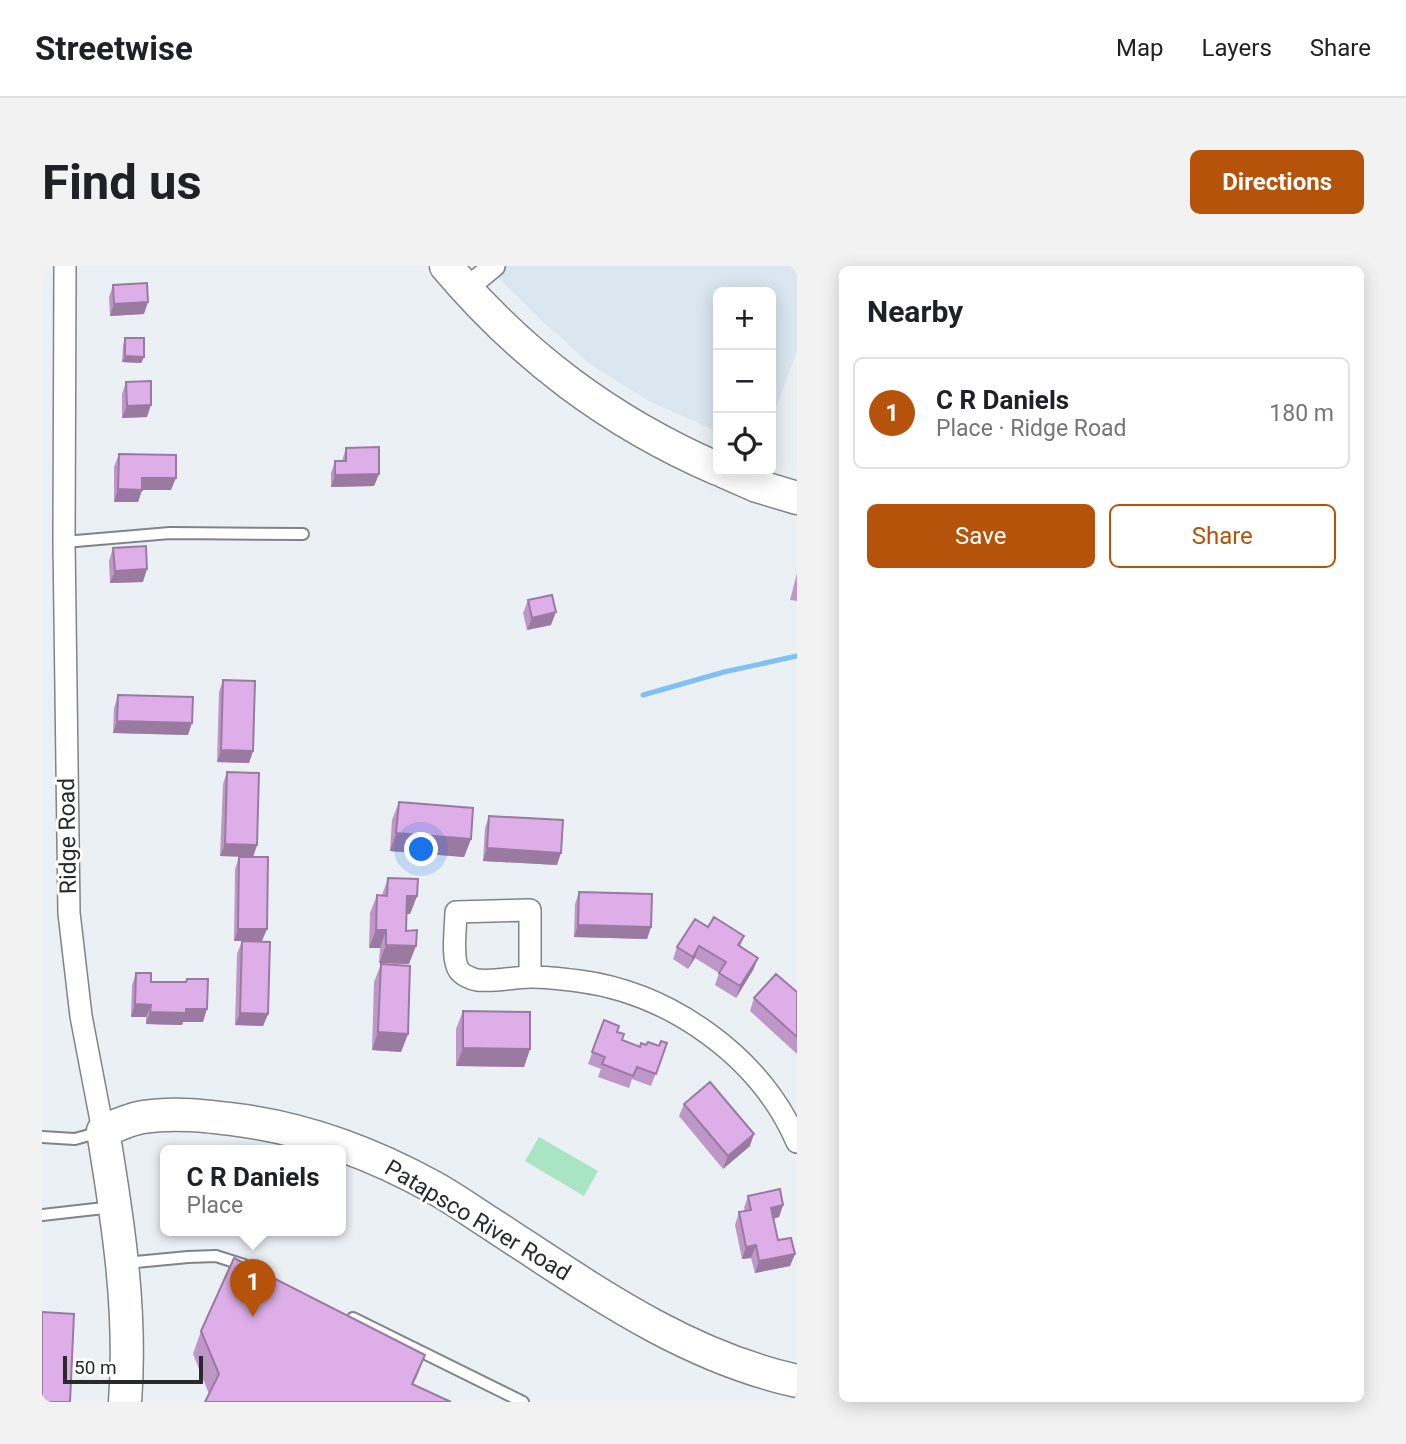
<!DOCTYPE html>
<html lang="en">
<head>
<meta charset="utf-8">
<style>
	:root { --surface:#fff; --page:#f2f2f2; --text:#202124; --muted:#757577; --line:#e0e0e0; --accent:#b45309 }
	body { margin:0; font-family:Roboto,sans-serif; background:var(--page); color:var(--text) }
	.controls { position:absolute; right:21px; top:21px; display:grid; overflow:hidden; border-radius:10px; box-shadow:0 4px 18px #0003 }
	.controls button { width:63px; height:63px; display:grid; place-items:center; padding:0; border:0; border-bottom:2px solid var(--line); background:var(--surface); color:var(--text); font:35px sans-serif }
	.scale { position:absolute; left:21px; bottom:18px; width:140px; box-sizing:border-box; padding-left:7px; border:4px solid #282a2c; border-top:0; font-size:19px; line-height:24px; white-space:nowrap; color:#282a2c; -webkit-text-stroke:5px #fff; paint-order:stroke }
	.you { position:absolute; left:380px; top:584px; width:24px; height:24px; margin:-18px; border:5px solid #fff; border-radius:50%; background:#1a73e8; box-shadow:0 0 0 10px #1a73e833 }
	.badge { display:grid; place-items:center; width:46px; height:46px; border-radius:50%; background:var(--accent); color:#fff; font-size:23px; font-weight:700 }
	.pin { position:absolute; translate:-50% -58px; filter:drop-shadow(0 2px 4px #0008) }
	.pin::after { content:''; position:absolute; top:37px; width:24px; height:21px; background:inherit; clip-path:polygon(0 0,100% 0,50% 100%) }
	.popup { position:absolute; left:118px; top:879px; width:186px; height:91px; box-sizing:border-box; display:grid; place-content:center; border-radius:10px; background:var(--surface); filter:drop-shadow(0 2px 5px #0005); font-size:23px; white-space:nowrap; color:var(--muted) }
	.popup b { font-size:26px; color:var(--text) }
	.popup::after { content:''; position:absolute; left:50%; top:100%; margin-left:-14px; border:14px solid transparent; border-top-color:var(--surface) }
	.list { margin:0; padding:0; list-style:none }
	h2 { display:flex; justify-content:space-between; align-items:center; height:91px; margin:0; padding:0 28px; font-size:30px }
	h2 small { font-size:23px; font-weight:400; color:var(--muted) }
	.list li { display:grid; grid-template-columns:46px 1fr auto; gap:21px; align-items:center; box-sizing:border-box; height:112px; margin:0 14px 14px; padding:0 14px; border:2px solid var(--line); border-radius:10px }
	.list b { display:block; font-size:26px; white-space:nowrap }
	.list p { margin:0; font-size:23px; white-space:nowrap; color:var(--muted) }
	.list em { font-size:23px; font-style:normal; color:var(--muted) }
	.actions { display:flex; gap:14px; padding:21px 28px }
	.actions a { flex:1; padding:16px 0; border:2px solid var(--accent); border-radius:10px; text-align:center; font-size:24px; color:var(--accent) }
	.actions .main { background:var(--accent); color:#fff }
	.icon { flex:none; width:38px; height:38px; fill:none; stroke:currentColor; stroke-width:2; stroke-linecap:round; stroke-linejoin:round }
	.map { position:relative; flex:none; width:755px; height:1136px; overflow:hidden; border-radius:10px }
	header { display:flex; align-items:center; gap:42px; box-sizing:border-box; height:98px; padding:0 35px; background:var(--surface); border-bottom:2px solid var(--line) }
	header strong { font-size:33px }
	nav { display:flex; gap:38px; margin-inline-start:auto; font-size:24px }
	.intro { display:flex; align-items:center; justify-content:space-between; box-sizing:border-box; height:168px; padding:0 42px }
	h1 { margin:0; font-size:49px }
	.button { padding:18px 32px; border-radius:10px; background:var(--accent); color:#fff; font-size:24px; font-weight:700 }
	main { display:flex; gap:42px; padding:0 42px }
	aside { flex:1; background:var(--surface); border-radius:10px; box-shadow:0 4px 18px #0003 }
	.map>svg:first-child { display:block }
	.built { fill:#dae6f0 }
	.green { fill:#aae5c3 }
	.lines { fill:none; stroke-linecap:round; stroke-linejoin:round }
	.stream { stroke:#7fc1f0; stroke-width:5 }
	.lane-casing { stroke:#808489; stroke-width:14 }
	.street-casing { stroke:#808489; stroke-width:24 }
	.secondary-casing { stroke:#808489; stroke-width:35 }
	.lane { stroke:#fff; stroke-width:10 }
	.street { stroke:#fff; stroke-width:21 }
	.secondary { stroke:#fff; stroke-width:32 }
	.wall { fill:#be96c8 }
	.shaded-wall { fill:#9b7aa2 }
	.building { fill:#ddaee8; stroke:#9b7aa2; stroke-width:2 }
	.labels { text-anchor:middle; stroke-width:6; stroke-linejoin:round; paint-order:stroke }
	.street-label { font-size:23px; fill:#282a2c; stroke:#fff }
</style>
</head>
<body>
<header>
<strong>Streetwise</strong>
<nav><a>Map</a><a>Layers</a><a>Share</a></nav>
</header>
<div class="intro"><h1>Find us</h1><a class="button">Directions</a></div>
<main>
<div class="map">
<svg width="755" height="1136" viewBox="0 0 755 1136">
	<rect width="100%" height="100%" fill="#ebf0f5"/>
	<path class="built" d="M444 0H755V85L729 155V26H676V166L607 135 548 98 497 52Z"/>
	<path class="green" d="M497 871 556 905 542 930 483 895Z"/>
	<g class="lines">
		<path class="stream" d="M601 429 682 406 755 390"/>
		<g class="lane-casing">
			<path id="lane" d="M22 276 128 267 261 268
				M0 871 33 873 58 866
				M0 949 71 941
				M83 997 146 991 174 990 202 999
				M311 1052 481 1136"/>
		</g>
		<g class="street-casing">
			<path id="street" d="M23 0 22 276 27 647 39 750 61 865
				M424 23 452 0
				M488 711V644L414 646C414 660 409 693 417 704 420 709 430 713 435 714 453 716 471 711 489 711 504 711 521 713 537 715 628 727 718 790 755 876"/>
		</g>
		<g class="secondary-casing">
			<path id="secondary" d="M404 0C480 90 568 156 676 203
				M681 205 715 220 755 232
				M83 1136C90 1045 76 955 61 865 73 860 88 853 101 851 133 846 165 850 196 854 265 863 331 888 391 921 413 933 433 948 454 961 549 1023 642 1090 755 1115"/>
		</g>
		<use href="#lane" class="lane"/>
		<use href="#street" class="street"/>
		<use href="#secondary" class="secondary"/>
	</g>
	<path class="wall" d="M71 19 102 48 68 50 67 31Z
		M83 72 102 91 99 97 80 96 81 79Z
		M84 116 105 151 80 152V128Z
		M304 182 337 208 332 220 289 221V207L293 195H300Z
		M77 188 129 224H100L96 236H72V201Z
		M71 282 101 316 68 317 67 295Z
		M755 307V335L748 334Z
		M486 334 509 359 485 364 481 347Z
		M181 414 211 485 207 497 175 496 177 426Z
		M76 429 146 469 71 467 72 442Z
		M185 506 215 579 211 591 178 590 181 518Z
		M357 536 429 573 422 591 348 585 350 554Z
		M447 550 515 599 441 595 443 562Z
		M197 591 220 675H192L193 603Z
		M346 612 375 630 368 648H365L364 665 367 698 337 697 338 682H327L328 647 335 629H340Z
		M537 626 609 661 605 673 532 671 533 638Z
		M666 661 702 670 698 681 716 692 711 704 694 732 673 719 677 707 653 692 646 703 631 693 635 681Z
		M200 675 226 748 221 760 193 759 195 688Z
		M339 698 366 768 359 786 330 784 332 716Z
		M94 707 109 716H143L145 713 161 756H141L140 759 104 758V751H89L90 719Z
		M755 726V788L708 745 712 732Z
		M421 745 488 783 482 801 414 800V763Z
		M562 754 575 766 580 774 598 781 604 779 617 780 625 777 609 820 590 813 587 822 556 811 559 803 546 798Z
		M642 838 708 880 681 903 637 850Z
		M706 930 741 939 737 951 731 953 736 974 753 988 748 1000 713 1007 709 992 700 993 693 959 697 946 703 945 702 942Z
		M159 1065 383 1089 374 1112 167 1128 151 1088Z"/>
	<path class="shaded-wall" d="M106 36 102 48 68 50 72 38Z
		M83 90 102 91 99 97 80 96Z
		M109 139 105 151 80 152 85 140Z
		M337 208 332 220 289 221 293 209Z
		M100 212H134L129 224H100L96 236H72L76 223Z
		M105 303 101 316 68 317 73 305Z
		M514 346 509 359 485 364 490 352Z
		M75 455 150 457 146 469 71 467Z
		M179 484 211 485 207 497 175 496Z
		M354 567 429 573 422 591 348 585Z
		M183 578 215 579 211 591 178 590Z
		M445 582 519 587 515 599 441 595Z
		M365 630H375L368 648H359Z
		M536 659 609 661 605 673 532 671Z
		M196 663H225L220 675H192Z
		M334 664H344L338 682H327Z
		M344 679 374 680 367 698 337 697Z
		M657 680 653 692 646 703 651 691Z
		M716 692 711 704 694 732 698 720Z
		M93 738 109 739 104 751H89Z
		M144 743H165L161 756H141L140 759 104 758 108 746Z
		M198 747 226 748 221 760 193 759Z
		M336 766 366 768 359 786 330 784Z
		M421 782 488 783 482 801 414 800Z
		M712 868 708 880 681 903 686 890Z
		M741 939 737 951 725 954 729 942Z
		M714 979 709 992 700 993 704 981Z
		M753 988 748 1000 713 1007 717 995Z
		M383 1089 374 1112 363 1136 370 1118Z"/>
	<path class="building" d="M105 17 106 36 72 38 71 19Z
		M83 72H102V91L83 90Z
		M109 115V139L85 140 84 116Z
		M337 181V208L293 209V195H304V182Z
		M77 188 134 189V212H100V224L76 223Z
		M104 280 105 303 73 305 71 282Z
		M510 329 514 346 490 352 486 334Z
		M181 414 213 415 211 485 179 484Z
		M76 429 151 431 150 457 75 455Z
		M185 506 217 507 215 579 183 578Z
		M357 536 431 542 429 573 354 567Z
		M447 550 521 554 519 587 445 582Z
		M197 591H226L225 663H196Z
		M346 612 376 613 375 630H365L364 665 375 664 374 680 344 679V664H334L335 629 345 630Z
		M537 626 610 628 609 661 536 659Z
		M672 651 702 670 696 679 716 692 698 720 677 707 684 696 657 680 651 691 635 681 653 653 666 661Z
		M200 675 228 676 226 748 198 747Z
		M339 698 368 700 366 768 336 766Z
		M94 707H109V716H144L145 713H166L165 743H144V747L108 746 109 739 93 738Z
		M734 708 755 726V771L712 732Z
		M421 745 488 746V783L421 782Z
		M562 754 577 760 575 766 582 768 580 774 598 781 599 777 604 779 606 776 617 780 619 775 625 777 614 808 595 801 591 810 560 798 563 791 550 786Z
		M668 816 712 868 686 890 642 838Z
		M738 923 741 939 729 942 736 974 749 972 753 988 717 995 714 979 704 981 697 946 709 944 706 930Z
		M192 992 383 1089 370 1118 409 1136H163L177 1108 159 1065Z
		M0 1046 32 1048 28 1136H0Z"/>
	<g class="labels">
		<g class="street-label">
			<text transform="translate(25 570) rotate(-91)" y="8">Ridge Road</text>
			<text transform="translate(436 954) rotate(31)" y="8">Patapsco River Road</text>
		</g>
	</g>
</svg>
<div class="controls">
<button>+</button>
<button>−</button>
<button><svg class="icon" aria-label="locate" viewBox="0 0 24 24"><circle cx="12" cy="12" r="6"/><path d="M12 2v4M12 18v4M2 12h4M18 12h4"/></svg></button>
</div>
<div class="scale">50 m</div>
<div class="you"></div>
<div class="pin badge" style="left:211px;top:1051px">1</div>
<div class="popup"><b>C R Daniels</b>Place</div>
</div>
<aside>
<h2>Nearby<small></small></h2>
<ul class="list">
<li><span class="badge">1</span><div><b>C R Daniels</b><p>Place · Ridge Road</p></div><em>180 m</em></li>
</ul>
<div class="actions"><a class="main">Save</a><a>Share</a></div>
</aside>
</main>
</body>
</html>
